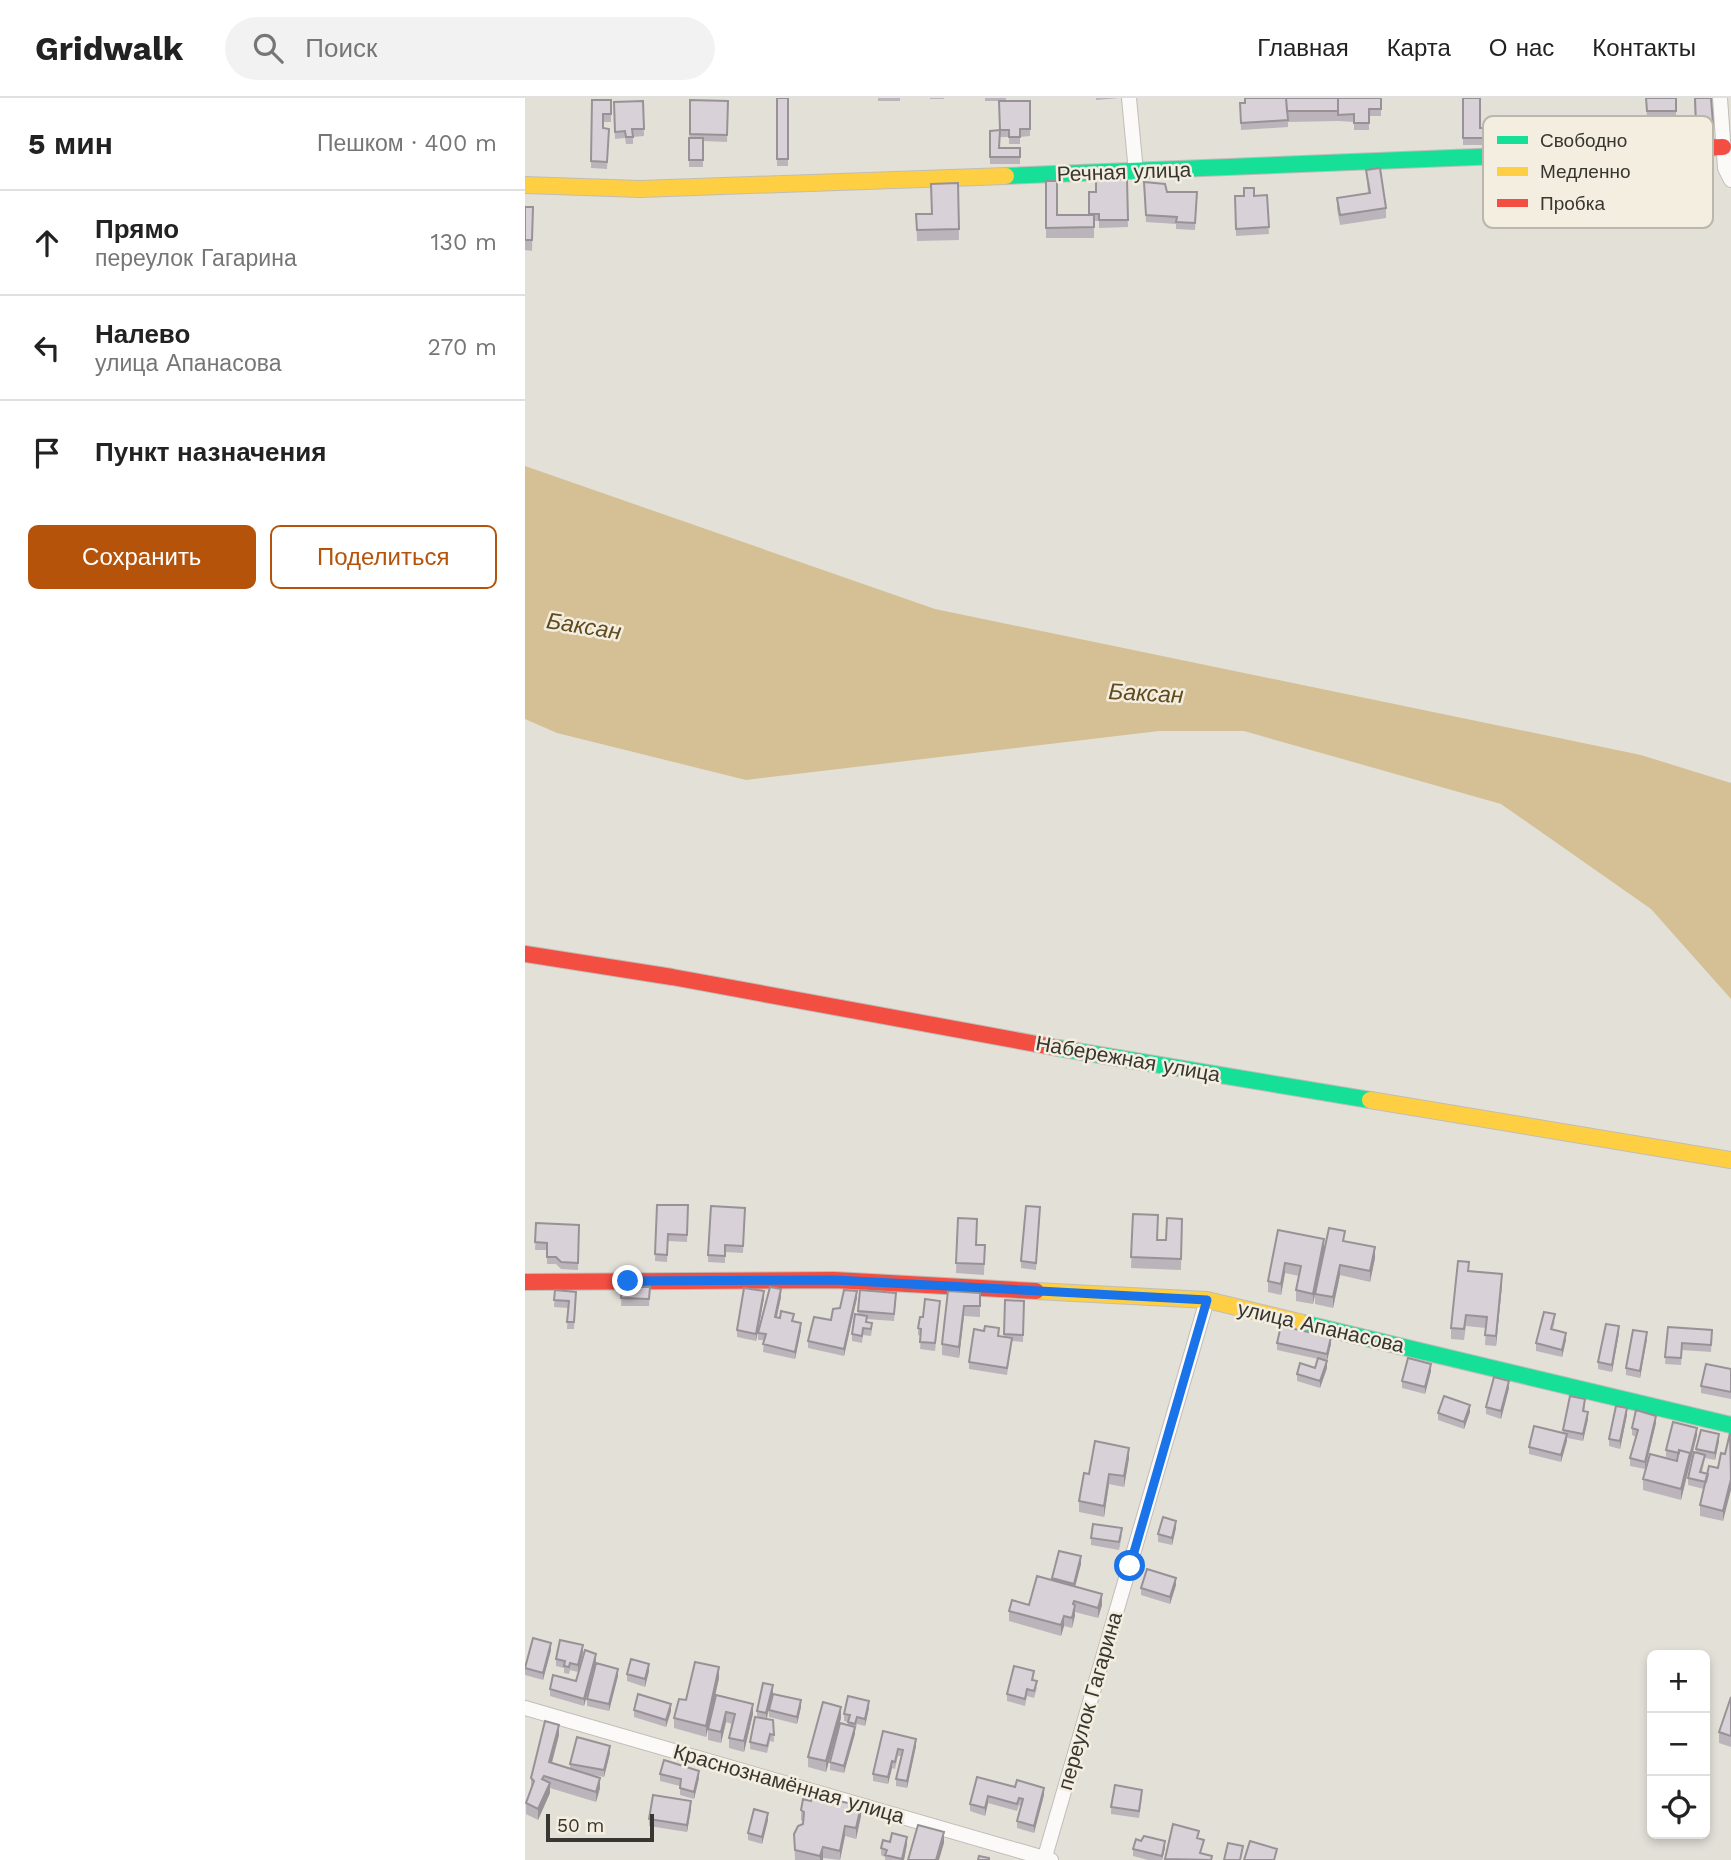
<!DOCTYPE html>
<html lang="ru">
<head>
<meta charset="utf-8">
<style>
	:root { --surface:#fff; --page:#f2f2f2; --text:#222; --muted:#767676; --line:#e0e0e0; --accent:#b45309 }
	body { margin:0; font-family:"Work Sans",sans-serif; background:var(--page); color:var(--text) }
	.controls { position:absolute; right:21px; bottom:21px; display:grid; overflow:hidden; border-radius:10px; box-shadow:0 4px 10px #0003 }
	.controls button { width:63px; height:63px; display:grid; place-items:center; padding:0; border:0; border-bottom:2px solid var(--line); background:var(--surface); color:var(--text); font:35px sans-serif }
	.scale { position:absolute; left:21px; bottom:18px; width:108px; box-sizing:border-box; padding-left:7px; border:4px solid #383631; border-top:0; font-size:19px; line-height:24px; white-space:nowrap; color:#383631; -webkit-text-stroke:5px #f4eee1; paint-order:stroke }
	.stop { position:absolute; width:21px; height:21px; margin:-16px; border:5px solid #1a73e8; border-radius:50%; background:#fff }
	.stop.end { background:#1a73e8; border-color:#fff; box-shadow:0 2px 7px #0008 }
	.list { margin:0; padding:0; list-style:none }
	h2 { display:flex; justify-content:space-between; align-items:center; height:91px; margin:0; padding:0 28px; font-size:30px }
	h2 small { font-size:23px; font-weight:400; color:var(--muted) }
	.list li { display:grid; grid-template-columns:46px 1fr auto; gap:21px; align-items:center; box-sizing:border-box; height:105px; padding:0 28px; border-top:2px solid var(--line) }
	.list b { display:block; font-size:26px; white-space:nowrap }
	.list p { margin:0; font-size:23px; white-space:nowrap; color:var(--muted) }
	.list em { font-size:23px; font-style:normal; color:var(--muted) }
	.actions { display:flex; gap:14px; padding:21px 28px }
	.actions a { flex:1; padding:16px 0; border:2px solid var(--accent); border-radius:10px; text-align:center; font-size:24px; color:var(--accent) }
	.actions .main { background:var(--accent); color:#fff }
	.icon { flex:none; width:38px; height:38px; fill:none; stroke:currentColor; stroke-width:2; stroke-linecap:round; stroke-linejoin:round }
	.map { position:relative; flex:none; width:1206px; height:1762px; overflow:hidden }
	header { display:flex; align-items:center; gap:42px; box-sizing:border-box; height:98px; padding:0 35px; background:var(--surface); border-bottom:2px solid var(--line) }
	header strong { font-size:33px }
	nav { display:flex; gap:38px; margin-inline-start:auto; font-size:24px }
	.search { width:490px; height:63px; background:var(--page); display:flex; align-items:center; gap:18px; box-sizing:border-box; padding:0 24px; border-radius:38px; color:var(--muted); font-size:26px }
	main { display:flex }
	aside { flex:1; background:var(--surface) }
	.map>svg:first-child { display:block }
	.water { fill:#d4c094 }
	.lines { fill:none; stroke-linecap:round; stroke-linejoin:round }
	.street-casing { stroke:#c0bdb7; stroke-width:16 }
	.fast-casing { stroke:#c0bdb7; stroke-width:18 }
	.slow-casing { stroke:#c0bdb7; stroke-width:18 }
	.jam-casing { stroke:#c0bdb7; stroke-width:18 }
	.street { stroke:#fbfaf9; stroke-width:14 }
	.fast { stroke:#16e098; stroke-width:16 }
	.slow { stroke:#ffcf43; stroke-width:16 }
	.jam { stroke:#f24e42; stroke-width:16 }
	.wall { fill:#bbb4ba }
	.shaded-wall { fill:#989297 }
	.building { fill:#d9d1d8; stroke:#989297; stroke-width:2 }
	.route { stroke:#1a73e8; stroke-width:9 }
	.labels { text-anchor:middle; stroke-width:5; stroke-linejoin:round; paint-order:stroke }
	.street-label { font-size:21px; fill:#383631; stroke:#f4eee1 }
	.water-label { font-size:23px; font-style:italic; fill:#5f4b1d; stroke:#f4eee1 }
	.key { fill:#f4eee1; stroke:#bcb7ac; stroke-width:2 }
	.key-label { font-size:19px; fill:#383631 }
</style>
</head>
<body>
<header>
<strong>Gridwalk</strong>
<div class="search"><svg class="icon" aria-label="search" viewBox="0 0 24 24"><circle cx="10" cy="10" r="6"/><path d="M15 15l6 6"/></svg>Поиск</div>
<nav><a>Главная</a><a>Карта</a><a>О нас</a><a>Контакты</a></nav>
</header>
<main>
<aside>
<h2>5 мин<small>Пешком · 400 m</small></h2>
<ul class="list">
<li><svg class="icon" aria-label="ahead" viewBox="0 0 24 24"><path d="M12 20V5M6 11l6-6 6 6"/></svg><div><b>Прямо</b><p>переулок Гагарина</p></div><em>130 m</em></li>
<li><svg class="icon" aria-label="left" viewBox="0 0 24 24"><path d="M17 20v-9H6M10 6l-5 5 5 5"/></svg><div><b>Налево</b><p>улица Апанасова</p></div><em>270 m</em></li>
<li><svg class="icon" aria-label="arrive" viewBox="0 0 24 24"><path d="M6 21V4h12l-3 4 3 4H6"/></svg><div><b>Пункт назначения</b></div></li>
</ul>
<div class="actions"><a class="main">Сохранить</a><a>Поделиться</a></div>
</aside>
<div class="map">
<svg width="1206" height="1762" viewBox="0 0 1206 1762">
	<rect width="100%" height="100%" fill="#e3e0d8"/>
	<path class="water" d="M0 368 410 511 1116 657 1206 685V901L1126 811 976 706 719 633H634L221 682 32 635 0 621Z"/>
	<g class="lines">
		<g class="street-casing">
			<path id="street" d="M604 0 611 74
				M1195 0 1200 70 1206 82
				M0 1610 526 1762
				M519 1762 682 1202"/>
		</g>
		<g class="fast-casing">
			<path id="fast" d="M481 78 1027 56
				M533 950 845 1002
				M778 1225 1206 1327"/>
		</g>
		<g class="slow-casing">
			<path id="slow" d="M0 87 115 91 481 78
				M845 1002 1206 1062
				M511 1193 682 1202 778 1225"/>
		</g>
		<g class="jam-casing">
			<path id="jam" d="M1027 56 1198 49
				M0 856 147 879 533 950
				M0 1184 309 1182 511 1193"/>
		</g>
		<use href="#street" class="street"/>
		<use href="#fast" class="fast"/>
		<use href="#slow" class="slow"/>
		<use href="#jam" class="jam"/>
	</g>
	<path class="wall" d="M252 0H263V68H252Z
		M353 0H375V3H353Z
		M405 0H419V1H405Z
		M460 0H481V3L505 31V38L495 39V46H484V39H475L474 50 495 59V66H465V33L475 32 474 3H460Z
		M571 0H594L571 2Z
		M856 0V18H844V32H829V24L813 23 763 24V29L716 32 715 5Z
		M938 0 955 30H969V47H938Z
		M1121 0H1151V20H1122Z
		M1169 0H1186L1188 37 1171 38Z
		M67 2H86V24H78V30L84 31 82 71 66 70Z
		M165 2 203 3 202 44 178 43V69H164Z
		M118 3 119 38 108 39V46H101L100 40 90 41 89 4Z
		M841 72 861 110V120L815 127 812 111V100L843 95Z
		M602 81 603 129 574 130V123H569V140H521V83L532 117H564V94H571Z
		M619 84 642 94H672L670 132 651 131V126L621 124Z
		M433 85 434 142 392 143 391 116H407Z
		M742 97 744 136 711 138 710 98Z
		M0 109H8L7 153 0 152Z
		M132 1107H163L162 1144 143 1143 142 1164 130 1163Z
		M220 1110 218 1155 200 1154V1165L183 1164V1157Z
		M515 1116 511 1172 496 1170V1163Z
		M608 1116 633 1142H641L657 1121 656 1172 606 1170Z
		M433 1120 452 1147H460L459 1177 431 1175Z
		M11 1125 54 1127 53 1172 36 1171 31 1166H22V1152H10Z
		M753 1132 799 1151 788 1206 771 1203V1192L774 1178 760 1175 756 1197 743 1194V1183Z
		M820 1143 850 1160 845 1184 815 1177 808 1210 790 1206V1196Z
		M944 1173 977 1187 971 1248 960 1247 961 1230 941 1228 939 1242 926 1241V1230Z
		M97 1189H125L124 1208H96Z
		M30 1192 51 1201 49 1231H42L43 1210 29 1209Z
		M335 1192 371 1202 369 1223 342 1221V1224L347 1232 346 1238 338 1237 337 1245 327 1243V1236L333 1216Z
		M423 1193 455 1195V1219L439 1218 434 1260 417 1257V1246Z
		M256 1199 252 1219 269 1224 276 1232 270 1261 238 1254 239 1242H233V1235Z
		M239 1200 231 1243 212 1239V1232Z
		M332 1200 319 1258 283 1250V1243L306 1222 315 1210Z
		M480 1202 499 1203 498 1244 487 1243 482 1277 444 1271V1264L459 1233 479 1239Z
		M415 1210 410 1253 395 1251 396 1238 393 1237V1230L398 1219Z
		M1030 1223 1028 1231 1041 1242 1037 1259 1011 1253V1245Z
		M1143 1229 1187 1232 1186 1254 1157 1252 1156 1267 1140 1266Z
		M1094 1235 1087 1274 1073 1271V1264Z
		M1122 1241 1115 1280 1101 1277V1270Z
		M752 1245 806 1246 802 1263V1270L795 1290 772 1283V1276L790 1270 793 1261 752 1252Z
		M1206 1271V1301L1176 1295V1288Z
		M906 1273 900 1296 877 1290V1283Z
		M984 1290 976 1321 961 1316V1309Z
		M1060 1308 1059 1314 1063 1321 1058 1343 1042 1340 1036 1364 1004 1356V1349L1038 1335V1332Z
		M945 1314 939 1331 913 1322V1315Z
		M1102 1317 1095 1351 1084 1348V1341Z
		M1131 1325 1120 1371 1105 1368V1360L1111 1339 1107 1337V1330Z
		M1172 1337 1156 1402 1118 1392V1381L1152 1363V1362L1141 1359V1352Z
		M1194 1343 1190 1362 1180 1360 1177 1375 1183 1376 1193 1370 1200 1356 1198 1423 1175 1418V1407L1179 1391 1163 1387V1380L1171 1355V1351Z
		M604 1360 599 1389 584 1386 579 1419 554 1414V1403L564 1376Z
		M651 1430 647 1447 633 1444V1436Z
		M597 1437 594 1452 566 1447V1440Z
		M534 1453 556 1466 550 1488 577 1507 573 1520 550 1514 547 1530 539 1528 536 1538 484 1523V1513L504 1507 527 1482Z
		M651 1487 645 1506 616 1497V1490Z
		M26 1552 18 1582 0 1577V1570Z
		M58 1554 53 1574 45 1572 44 1576 39 1575V1570L31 1568V1561Z
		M71 1563 59 1608 25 1598V1591L51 1583Z
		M124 1573 120 1589 102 1583V1576Z
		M93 1578 84 1613 62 1608V1601Z
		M194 1580 181 1639 149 1630V1620L161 1602Z
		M509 1580 508 1583 512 1590 509 1600 502 1598 500 1608 482 1603V1596Z
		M248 1594 242 1621 248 1622 249 1644 245 1643 242 1655 225 1651V1644L232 1619V1613Z
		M191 1597 228 1616 219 1654 204 1650V1640L207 1626 201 1624 196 1645 183 1642V1631Z
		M1206 1599V1649L1194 1645V1634Z
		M276 1609 272 1626 244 1619V1612Z
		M344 1610 340 1628 332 1626 319 1675 305 1672V1664L323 1627V1624L319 1623V1616Z
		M109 1612 146 1613 141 1629 109 1619Z
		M316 1620 301 1674 283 1669V1659Z
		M358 1633 391 1648 382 1690 371 1688V1681L377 1658H373L370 1671 367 1670 363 1686 348 1683V1676Z
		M34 1637 27 1665 45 1671V1666L85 1655 79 1679 63 1676 75 1690 71 1704 25 1690V1695L13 1722 1 1716V1705L6 1691V1680Z
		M135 1676 174 1680 169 1701 155 1697V1688L135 1683Z
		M452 1679 519 1697 509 1735 492 1730V1723L496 1708 494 1707 492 1713 463 1705 460 1718 445 1713V1706Z
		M617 1699 614 1720 586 1716V1709Z
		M166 1711 162 1734 124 1728V1721Z
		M276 1712 336 1718 331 1741 320 1738 315 1762 298 1760V1762H270L269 1736 278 1726V1724L276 1722Z
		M243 1722 237 1746 223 1742V1735Z
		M365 1744 382 1746 379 1762H360V1759L356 1757V1750Z
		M640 1750 637 1762H623L608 1758V1751Z"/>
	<path class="shaded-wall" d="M799 1141V1151L788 1206V1196Z
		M850 1149V1160L845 1184V1173Z
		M760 1165V1175L756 1197V1186Z
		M815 1167V1177L808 1210V1199Z
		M977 1176V1187L971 1248V1238Z
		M256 1191V1199L250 1226V1219Z
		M239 1193V1200L231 1243V1236Z
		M332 1193V1200L319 1258V1251Z
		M439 1208V1218L434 1260V1249Z
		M276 1225V1232L270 1261V1254Z
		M1094 1228V1235L1087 1274V1267Z
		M1122 1234V1241L1115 1280V1273Z
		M1041 1235V1242L1037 1259V1252Z
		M806 1239V1246L802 1263V1256Z
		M802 1263V1270L795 1290V1283Z
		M906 1266V1273L900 1296V1289Z
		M984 1283V1290L976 1321V1313Z
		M945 1307V1314L939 1331V1324Z
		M1102 1310V1317L1095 1351V1343Z
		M1063 1314V1321L1058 1343V1336Z
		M1131 1318V1325L1120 1371V1364Z
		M1172 1330V1337L1156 1402V1391Z
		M1042 1336V1343L1036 1364V1357Z
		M1194 1336V1343L1190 1362V1355Z
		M604 1350V1360L599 1389V1378Z
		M584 1376V1386L579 1419V1408Z
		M1206 1381V1392L1198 1423V1413Z
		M651 1423V1430L647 1447V1440Z
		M556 1458V1466L549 1493V1486Z
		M651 1480V1487L645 1506V1499Z
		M577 1496V1507L573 1520V1510Z
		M549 1503 548 1515 550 1507V1518L547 1530Z
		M539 1518V1528L536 1538V1527Z
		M26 1545V1552L18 1582V1575Z
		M58 1547V1554L53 1574V1567Z
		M71 1556V1563L59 1608V1601Z
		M124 1566V1573L120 1589V1581Z
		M194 1569V1580L181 1639V1628Z
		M93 1571V1578L84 1613V1606Z
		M248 1587V1594L241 1622V1615Z
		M276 1602V1609L272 1626V1619Z
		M344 1603V1610L340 1628V1621Z
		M146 1606V1613L141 1629V1622Z
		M228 1606V1616L219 1654V1643Z
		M316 1609V1620L301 1674V1663Z
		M201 1614V1624L196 1645V1634Z
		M34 1627V1637L24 1675V1664Z
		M330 1629V1636L319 1675V1668Z
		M391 1641V1648L382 1690V1683Z
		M85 1648V1655L79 1679V1672Z
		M367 1663V1670L363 1686V1679Z
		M174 1673V1680L169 1701V1694Z
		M75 1680V1690L71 1704V1694Z
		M25 1685V1695L13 1722V1711Z
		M519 1690V1697L509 1735V1728Z
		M463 1698V1705L460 1718V1710Z
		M166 1703V1711L162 1734V1727Z
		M336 1708V1718L331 1741V1730Z
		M243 1715V1722L237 1746V1739Z
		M320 1728V1738L315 1762V1753Z
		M419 1734V1745L414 1762H411Z
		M382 1739V1746L379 1762H377Z
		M640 1743V1750L637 1762V1758Z
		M298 1749V1762H295V1758Z"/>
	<path class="building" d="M252 0H263V61H252Z
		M720 0H761L763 22 716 25 715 5H720Z
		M761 0H813V13H762Z
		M813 0H856V11H844V25H829V16L813 17Z
		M938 0H955V30H969V40H938Z
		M1121 0H1151V13H1122Z
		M1170 0H1186L1188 26 1171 27Z
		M67 2H86V16H78V30L84 31 82 64 66 63Z
		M165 2 203 3 202 37 165 36Z
		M118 3 119 31H107L108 39H101L100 33 90 34 89 4Z
		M474 3H505V31H495V39H484V32H475Z
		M475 32 474 50H495V59H465V33Z
		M164 40H178V62H164Z
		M855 70 861 110 815 117 812 100 845 95 841 72Z
		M571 81H602L603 122H574V116H564V94H571Z
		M521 83H532V117H569V129L521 130Z
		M619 84 640 86 642 94H672L670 125 651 124 652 119 621 117Z
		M433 85 434 131 392 132 391 116H407L406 86Z
		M719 90H729V98L742 97 744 129 711 131 710 98H719Z
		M0 109H8L7 142H0Z
		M132 1107H163L162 1137 143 1136 142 1157 130 1156Z
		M186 1108 220 1110 218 1148 200 1147V1158L183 1157Z
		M501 1108 515 1109 511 1165 496 1163Z
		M608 1116 633 1117 632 1142H641L642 1120 657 1121 656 1161 606 1159Z
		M433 1120 452 1121 451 1147H460L459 1166 431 1165Z
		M11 1125 54 1127 53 1165 36 1164 31 1159H22V1145L10 1144Z
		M804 1130 820 1133 818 1143 850 1149 845 1173 815 1167 808 1199 790 1196Z
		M753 1132 799 1141 788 1196 771 1192 776 1168 760 1165 756 1186 743 1183Z
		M933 1163 944 1164 943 1173 977 1176 971 1238 960 1237 962 1219 941 1217 939 1231 926 1230Z
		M97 1189H125L124 1201 96 1200Z
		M245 1189 256 1191 250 1219 255 1220 256 1213 269 1216 267 1223 276 1225 270 1254 238 1246 241 1236 233 1235Z
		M219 1190 239 1193 231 1236 212 1232Z
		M30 1192 51 1194 49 1224H42L44 1203 29 1202Z
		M319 1192 332 1193 319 1251 283 1243 289 1219 306 1222 308 1211 315 1210Z
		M335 1192 371 1195 369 1216 333 1213Z
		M423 1193 455 1195V1208H439L434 1249 417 1246Z
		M400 1201 415 1203 410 1245 395 1244 396 1231 393 1230 395 1219H398Z
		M480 1202 499 1203 498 1237 479 1236Z
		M1019 1214 1030 1216 1026 1231 1041 1235 1037 1252 1011 1245Z
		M330 1216 342 1218 341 1224 347 1225 346 1231 338 1230 337 1238 327 1236Z
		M1081 1226 1094 1228 1087 1267 1073 1264Z
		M460 1228 474 1230 473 1238 487 1240 482 1270 444 1264 449 1231 459 1233Z
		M756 1228 806 1239 802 1256 752 1245Z
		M1143 1229 1187 1232 1186 1247 1157 1245 1156 1260 1140 1259Z
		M1108 1232 1122 1234 1115 1273 1101 1270Z
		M793 1260 802 1263 795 1283 772 1276 775 1265 790 1270Z
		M883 1260 906 1266 900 1289 877 1283Z
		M1181 1266 1206 1271V1294L1176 1288Z
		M969 1279 984 1283 976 1313 961 1309Z
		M919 1298 945 1307 939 1324 913 1315Z
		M1045 1298 1060 1301 1058 1313 1063 1314 1058 1336 1038 1332Z
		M1091 1308 1102 1310 1095 1343 1084 1341Z
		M1111 1312 1131 1318 1120 1364 1105 1360 1113 1332 1107 1330Z
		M1148 1324 1172 1330 1165 1358V1355L1154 1352V1355L1141 1352Z
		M1009 1328 1042 1336 1036 1357 1004 1349Z
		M1176 1332 1194 1336 1190 1355 1171 1351Z
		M1205 1335 1206 1381 1198 1413 1175 1407 1184 1368 1193 1370 1196 1355 1200 1356Z
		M570 1343 604 1350 599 1378 584 1376 579 1408 554 1403 559 1375 564 1376Z
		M1154 1352 1165 1355 1156 1391 1118 1381 1125 1356 1152 1363Z
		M1169 1354 1180 1357 1175 1374 1183 1376 1181 1384 1163 1380Z
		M638 1419 651 1423 647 1440 633 1436Z
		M568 1426 597 1430 594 1444 566 1440Z
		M534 1453 556 1458 549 1486 527 1480Z
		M622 1471 651 1480 645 1499 616 1490Z
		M512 1478 577 1496 573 1510 549 1503 548 1506 550 1507 547 1520 539 1518 536 1527 484 1513 487 1502 504 1507Z
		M8 1540 26 1545 18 1575 0 1570Z
		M35 1542 58 1547 53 1567 45 1565 44 1569 39 1568 40 1563 31 1561Z
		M60 1552 71 1556 59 1601 25 1591 28 1577 51 1583Z
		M106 1561 124 1566 120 1581 102 1576Z
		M170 1564 194 1569 181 1628 149 1620 154 1601 161 1602Z
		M71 1565 93 1571 84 1606 62 1601Z
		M489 1568 509 1573 507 1582 512 1583 509 1593 502 1591 500 1601 482 1596Z
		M238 1585 248 1587 241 1615 232 1613Z
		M113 1596 146 1606 141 1622 109 1612Z
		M248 1596 276 1602 272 1619 244 1612Z
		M191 1597 228 1606 219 1643 204 1640 210 1616 201 1614 196 1634 183 1631Z
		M323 1598 344 1603 340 1621 332 1619 330 1626 323 1624 325 1617 319 1616Z
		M1206 1599V1638L1194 1634Z
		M298 1604 316 1609 301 1663 283 1659Z
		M230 1619 248 1622 249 1637 245 1636 242 1648 225 1644Z
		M20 1623 34 1627 24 1664 75 1680 71 1694 19 1678 17 1681 25 1685 13 1711 1 1705 9 1683 6 1680Z
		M315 1625 330 1629 319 1668 305 1664Z
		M358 1633 391 1641 382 1683 371 1681 378 1652 373 1651 370 1664 367 1663 363 1679 348 1676Z
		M52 1639 85 1648 79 1672 45 1666Z
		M139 1662 174 1673 169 1694 155 1690 156 1681 135 1676Z
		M452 1679 490 1689 492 1682 519 1690 509 1728 492 1723 498 1701 494 1700 492 1706 463 1698 460 1710 445 1706Z
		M590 1687 617 1692 614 1713 586 1709Z
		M128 1697 166 1703 162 1727 124 1721Z
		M288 1697 336 1708 331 1730 320 1728 315 1753 298 1749 295 1758 270 1752 269 1736 273 1728 278 1726 279 1714 276 1712 278 1701 286 1703Z
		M229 1711 243 1715 237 1739 223 1735Z
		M648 1726 674 1733 672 1740 679 1742 675 1755 687 1758 686 1762 640 1761Z
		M393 1727 419 1734 411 1762H383Z
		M367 1735 382 1739 377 1761 360 1757 362 1752 356 1750 358 1742 365 1744Z
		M619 1738 640 1743 637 1758 608 1751 611 1741 616 1743Z
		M725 1743 752 1751 749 1762H719Z
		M703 1745 718 1748 715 1762H699Z
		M454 1758 464 1760V1762H453Z"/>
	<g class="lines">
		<path class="route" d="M103 1183 309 1182 682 1202 605 1468"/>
	</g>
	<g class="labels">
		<g class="street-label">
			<text transform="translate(599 74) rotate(-2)" y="7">Речная улица</text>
			<text transform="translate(603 961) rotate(10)" y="7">Набережная улица</text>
			<text transform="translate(796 1229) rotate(13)" y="7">улица Апанасова</text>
			<text transform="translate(565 1603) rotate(-74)" y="7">переулок Гагарина</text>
			<text transform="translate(264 1686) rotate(16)" y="7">Краснознамённая улица</text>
		</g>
		<g class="water-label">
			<text transform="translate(59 528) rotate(9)" y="8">Баксан</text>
			<text transform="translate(621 595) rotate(3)" y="8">Баксан</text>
		</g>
	</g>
	<rect x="958" y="18" width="230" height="112" rx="10" class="key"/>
	<rect x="972" y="38" width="31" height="8" fill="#16e098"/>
	<rect x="972" y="69" width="31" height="9" fill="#ffcf43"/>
	<rect x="972" y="101" width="31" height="8" fill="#f24e42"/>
	<g class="key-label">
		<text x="1015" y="49">Свободно</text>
		<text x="1015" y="80">Медленно</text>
		<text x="1015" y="112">Пробка</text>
	</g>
</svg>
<div class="controls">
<button>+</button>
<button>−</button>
<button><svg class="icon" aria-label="locate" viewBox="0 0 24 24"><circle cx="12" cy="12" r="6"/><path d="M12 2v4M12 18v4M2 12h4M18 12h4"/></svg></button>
</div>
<div class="scale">50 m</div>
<div class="stop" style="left:605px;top:1468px"></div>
<div class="stop end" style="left:103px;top:1183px"></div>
</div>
</main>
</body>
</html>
